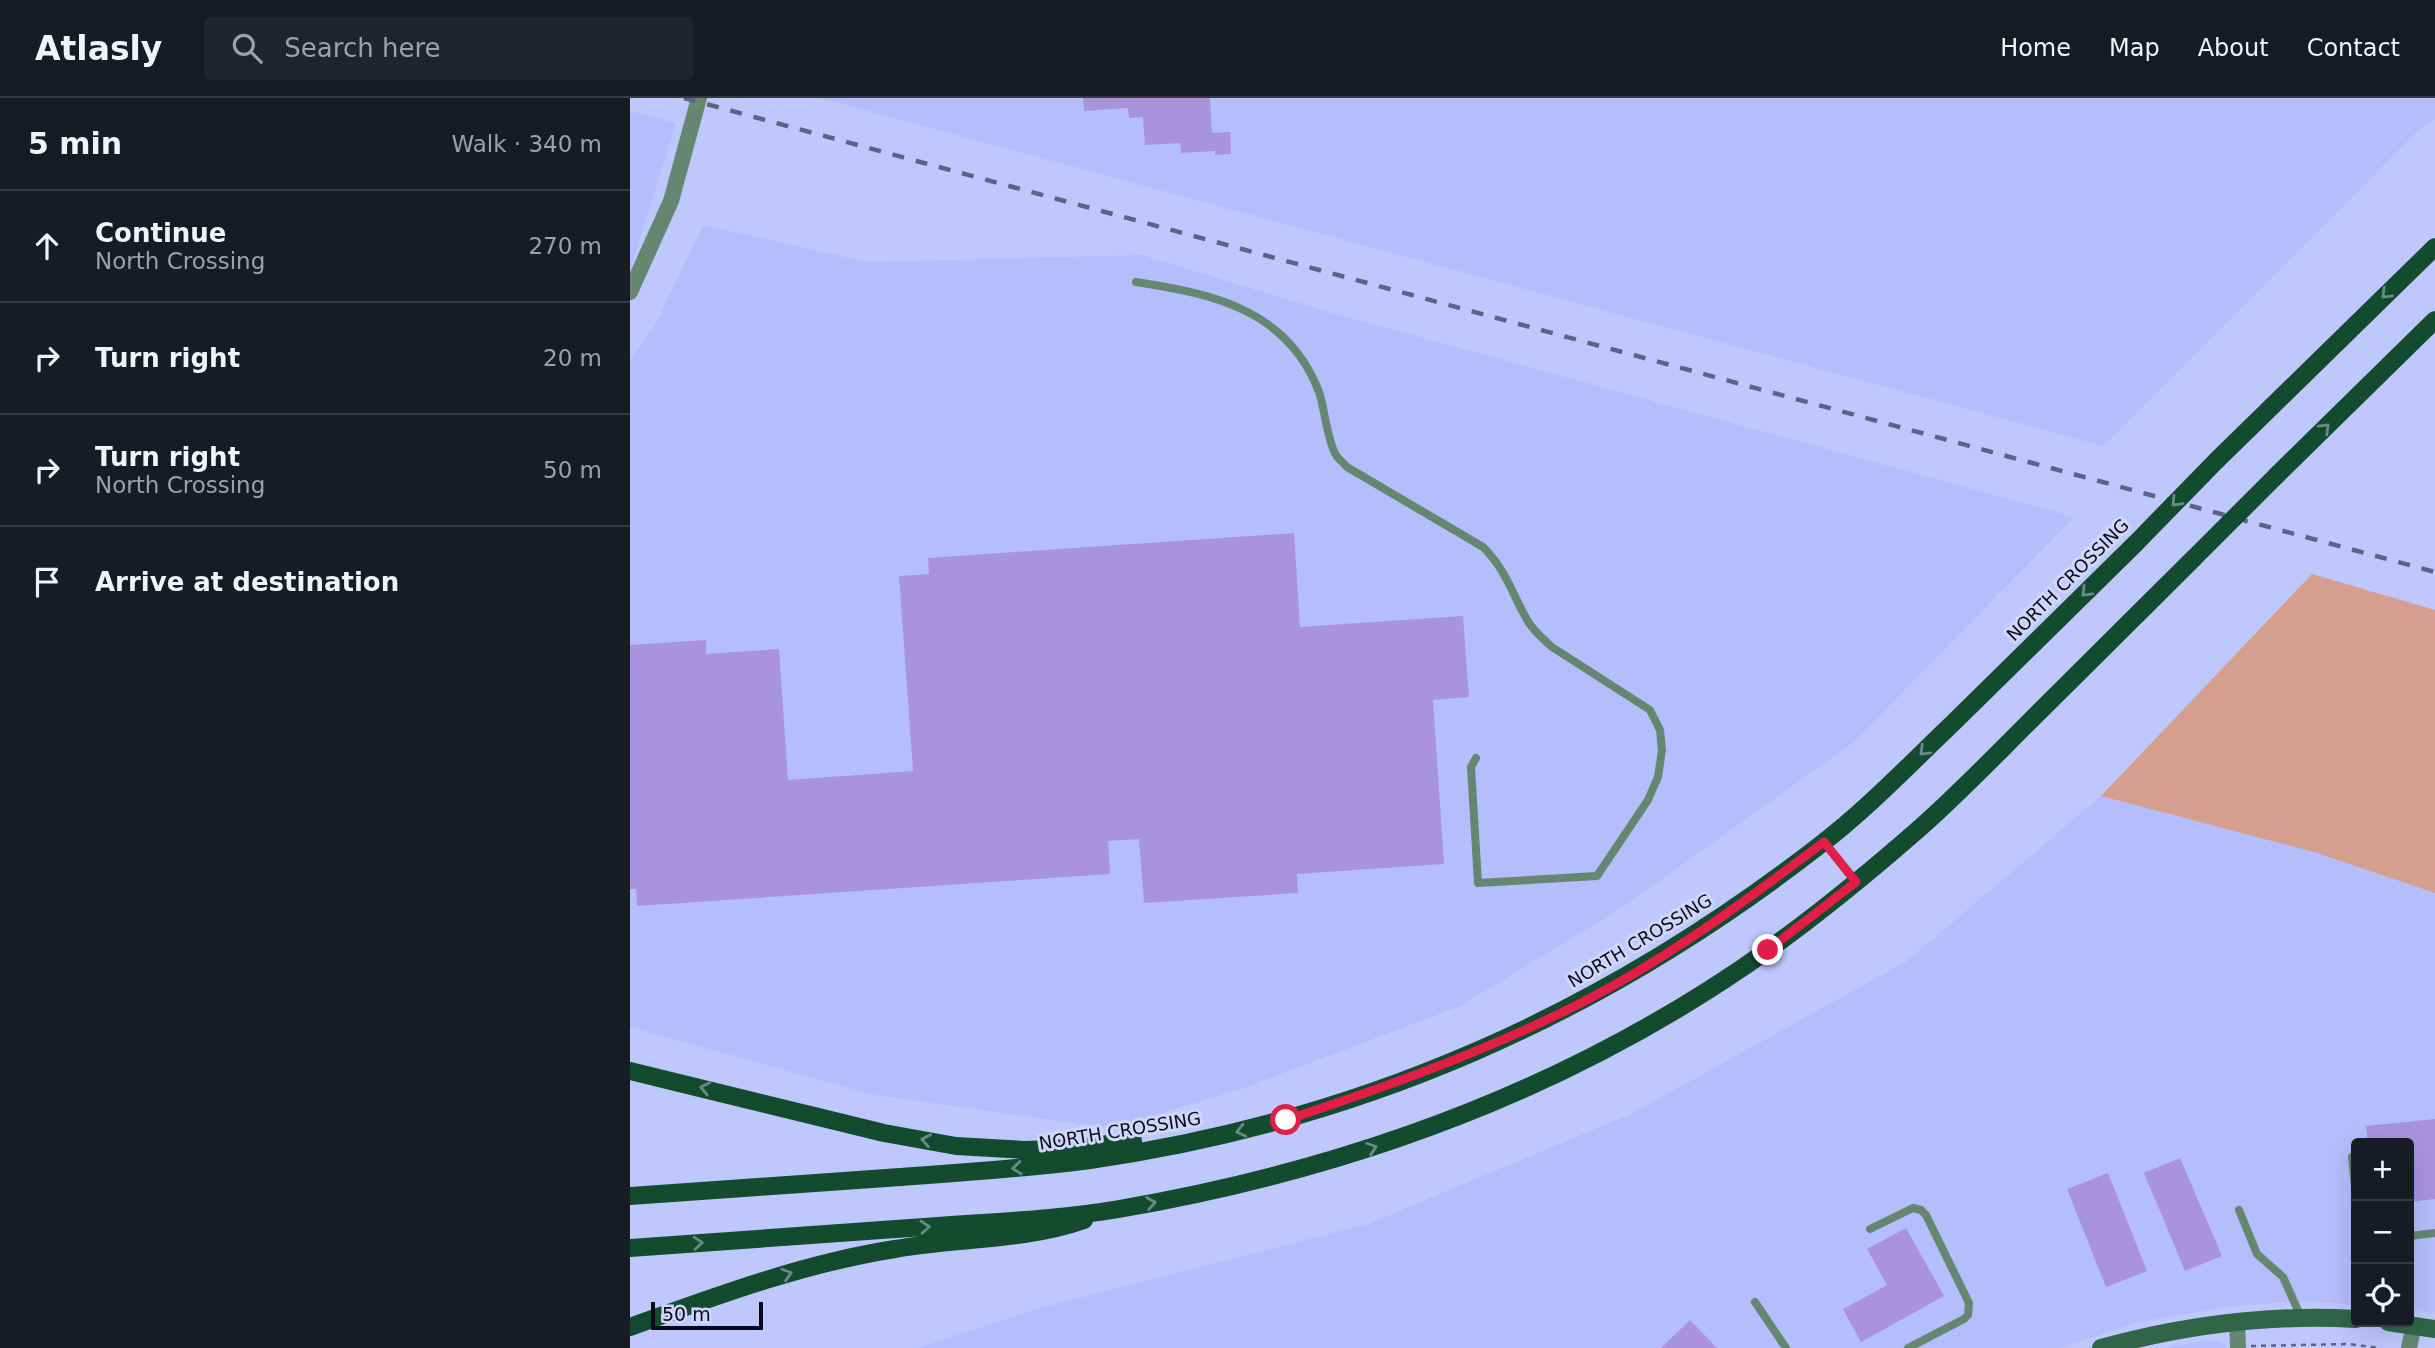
<!DOCTYPE html>
<html lang="en">
<head>
<meta charset="utf-8">
<style>
	:root { --surface:#171b24; --page:#20242c; --text:#f1f3f6; --muted:#9ea1a6; --line:#363941 }
	body { margin:0; font-family:"DejaVu Sans",sans-serif; background:var(--page); color:var(--text) }
	.controls { position:absolute; right:21px; bottom:21px; display:grid; overflow:hidden; border-radius:7px; box-shadow:0 7px 28px #0002 }
	.controls button { width:63px; height:63px; display:grid; place-items:center; padding:0; border:0; border-bottom:2px solid var(--line); background:var(--surface); color:var(--text); font:35px sans-serif }
	.scale { position:absolute; left:21px; bottom:18px; width:112px; box-sizing:border-box; padding-left:7px; border:4px solid #090b1d; border-top:0; font-size:19px; line-height:24px; white-space:nowrap; color:#090b1d; -webkit-text-stroke:5px #d0d6f8; paint-order:stroke }
	.stop { position:absolute; width:21px; height:21px; margin:-16px; border:5px solid #e11d48; border-radius:50%; background:#fff }
	.stop.end { background:#e11d48; border-color:#fff; box-shadow:0 2px 7px #0008 }
	.list { margin:0; padding:0; list-style:none }
	h2 { display:flex; justify-content:space-between; align-items:center; height:91px; margin:0; padding:0 28px; font-size:30px }
	h2 small { font-size:23px; font-weight:400; color:var(--muted) }
	.list li { display:grid; grid-template-columns:46px 1fr auto; gap:21px; align-items:center; box-sizing:border-box; height:112px; padding:0 28px; border-top:2px solid var(--line) }
	.list b { display:block; font-size:26px; white-space:nowrap }
	.list p { margin:0; font-size:23px; white-space:nowrap; color:var(--muted) }
	.list em { font-size:23px; font-style:normal; color:var(--muted) }
	.icon { flex:none; width:38px; height:38px; fill:none; stroke:currentColor; stroke-width:2; stroke-linecap:round; stroke-linejoin:round }
	.map { position:relative; flex:none; width:1805px; height:1250px; overflow:hidden }
	header { display:flex; align-items:center; gap:42px; box-sizing:border-box; height:98px; padding:0 35px; background:var(--surface); border-bottom:2px solid var(--line) }
	header strong { font-size:33px }
	nav { display:flex; gap:38px; margin-inline-start:auto; font-size:24px }
	.search { width:490px; height:63px; background:var(--page); display:flex; align-items:center; gap:18px; box-sizing:border-box; padding:0 24px; border-radius:7px; color:var(--muted); font-size:26px }
	main { display:flex }
	aside { flex:1; background:var(--surface) }
	.map>svg:first-child { display:block }
	.built { fill:#b4befc }
	.green { fill:#d59f8f }
	.building { fill:#a993e0 }
	.lines { fill:none; stroke-linecap:round; stroke-linejoin:round }
	.path { stroke:#5d6386; stroke-width:2.5; stroke-dasharray:5 5; stroke-linecap:butt }
	.lane { stroke:#658772; stroke-width:8 }
	.street { stroke:#658772; stroke-width:16 }
	.secondary { stroke:#306647; stroke-width:18 }
	.primary { stroke:#134b2e; stroke-width:18 }
	.rail { stroke:#5d6386; stroke-width:4.5; stroke-dasharray:12 12; stroke-linecap:butt }
	.primary-bridge { stroke:#134b2e; stroke-width:18 }
	.oneway { stroke:#688a89 }
	.route { stroke:#e11d48; stroke-width:9 }
	.labels { text-anchor:middle; stroke-width:6; stroke-linejoin:round; paint-order:stroke }
	.street-label { font-size:18px; fill:#090b1d; stroke:#d0d6f8 }
</style>
</head>
<body>
<header>
<strong>Atlasly</strong>
<div class="search"><svg class="icon" aria-label="search" viewBox="0 0 24 24"><circle cx="10" cy="10" r="6"/><path d="M15 15l6 6"/></svg>Search here</div>
<nav><a>Home</a><a>Map</a><a>About</a><a>Contact</a></nav>
</header>
<main>
<aside>
<h2>5 min<small>Walk · 340 m</small></h2>
<ul class="list">
<li><svg class="icon" aria-label="ahead" viewBox="0 0 24 24"><path d="M12 20V5M6 11l6-6 6 6"/></svg><div><b>Continue</b><p>North Crossing</p></div><em>270 m</em></li>
<li><svg class="icon" aria-label="right" viewBox="0 0 24 24"><path d="M7 20v-9h11M14 6l5 5-5 5"/></svg><div><b>Turn right</b></div><em>20 m</em></li>
<li><svg class="icon" aria-label="right" viewBox="0 0 24 24"><path d="M7 20v-9h11M14 6l5 5-5 5"/></svg><div><b>Turn right</b><p>North Crossing</p></div><em>50 m</em></li>
<li><svg class="icon" aria-label="arrive" viewBox="0 0 24 24"><path d="M6 21V4h12l-3 4 3 4H6"/></svg><div><b>Arrive at destination</b></div></li>
</ul>
</aside>
<div class="map">
<svg width="1805" height="1250" viewBox="0 0 1805 1250">
	<rect width="100%" height="100%" fill="#bec8ff"/>
	<path class="built" d="M190 0H1805V21L1787 34 1474 348Z
		M0 13 46 25 0 172Z
		M73 127 238 164 512 157 695 213 1444 419 1224 644 993 809 830 908 617 989 482 1030 244 997 0 929V263L24 229Z
		M1471 698 1684 754 1805 795V1215L1779 1212V1045H1726V1207L1677 1203 1593 1209 1509 1224 1428 1250H288L406 1211 738 1126 999 1017 1277 863Z
		M1577 1242 1590 1244 1594 1247 1595 1250H1533Z"/>
	<path class="green" d="M1682 476 1805 512V795L1684 754 1471 698Z"/>
	<path class="building" d="M453 0H580L582 35 600 34 601 56 585 57V53L551 55 550 45 515 47 513 19 499 20 498 10 454 13Z
		M664 435 670 529 833 518 839 599 803 602 814 766 667 776 668 795 514 805 509 741 478 743 480 776 7 808 6 791H0V547L76 542V556L149 551 158 682 283 673 269 478 299 476 298 460Z
		M1805 1021V1101L1779 1104V1045H1738L1736 1028Z
		M1550 1060 1592 1158 1555 1173 1514 1075Z
		M1478 1075 1517 1173 1476 1189 1437 1091Z
		M1276 1130 1314 1198 1231 1244 1213 1211 1257 1187 1237 1151Z
		M1060 1222 1087 1250H1031Z"/>
	<g class="lines">
		<path class="path" d="M1621 1248 1718 1246 1751 1250"/>
		<path class="lane" d="M506 184C584 196 658 212 689 294 695 312 697 342 706 357 708 361 714 365 717 369L853 449C878 474 882 497 899 525 905 534 914 542 922 549L1020 612 1030 632 1032 652 1028 679 1018 702 967 778 848 785 841 669 846 660
			M1194 744 1226 784
			M1722 1059 1726 1099
			M1609 1112 1627 1156 1653 1179 1671 1219
			M1240 1131 1283 1110 1291 1112 1296 1117 1339 1205 1338 1217 1334 1221 1278 1250
			M1779 1138 1805 1135
			M1125 1204 1156 1250"/>
		<path class="street" d="M0 194 41 103 69 0
			M1607 1223 1608 1250
			M1779 1250 1784 1227"/>
		<path class="secondary" d="M1758 1224 1805 1231
			M1471 1250C1555 1227 1640 1216 1726 1221"/>
		<path class="primary" d="M1587 362 1805 149
			M1646 378 1805 222
			M0 973 254 1035 326 1048 395 1052 446 1050 503 1043
			M0 1098C85 1092 171 1086 256 1080 324 1075 393 1071 460 1062 733 1023 973 916 1190 747 1237 711 1279 667 1322 626 1383 566 1444 506 1505 446
			M0 1150C98 1143 196 1136 294 1129 358 1124 425 1122 489 1111 722 1071 944 990 1138 852 1191 814 1242 772 1291 729 1326 698 1360 663 1393 630 1450 573 1507 517 1564 460
			M0 1229C86 1198 175 1165 265 1151 328 1140 394 1143 454 1122"/>
		<path class="rail" d="M54 0 1805 474"/>
		<path class="primary-bridge" d="M1505 446 1587 362
			M1564 460 1646 378"/>
	</g>
	<defs><path id="oneway-chevron" d="M-2-3.5L2.5 0L-2 3.5" fill="none" stroke-width="1.6" stroke-linecap="round" stroke-linejoin="round" transform="scale(1.75)"/></defs>
	<g class="oneway">
		<use href="#oneway-chevron" transform="translate(1756 196) rotate(136)"/>
		<use href="#oneway-chevron" transform="translate(1695 330) rotate(-44)"/>
		<use href="#oneway-chevron" transform="translate(1546 404) rotate(134)"/>
		<use href="#oneway-chevron" transform="translate(1456 494) rotate(135)"/>
		<use href="#oneway-chevron" transform="translate(1294 653) rotate(136)"/>
		<use href="#oneway-chevron" transform="translate(75 990) rotate(-167)"/>
		<use href="#oneway-chevron" transform="translate(611 1033) rotate(167)"/>
		<use href="#oneway-chevron" transform="translate(296 1042) rotate(-169)"/>
		<use href="#oneway-chevron" transform="translate(742 1050) rotate(-18)"/>
		<use href="#oneway-chevron" transform="translate(387 1070) rotate(174)"/>
		<use href="#oneway-chevron" transform="translate(521 1105) rotate(-10)"/>
		<use href="#oneway-chevron" transform="translate(295 1129) rotate(-4)"/>
		<use href="#oneway-chevron" transform="translate(68 1145) rotate(-4)"/>
		<use href="#oneway-chevron" transform="translate(157 1176) rotate(-18)"/>
	</g>
	<g class="lines">
		<path class="route" d="M656 1022C753 990 848 956 939 911 1030 866 1113 805 1194 744L1226 784 1138 852"/>
	</g>
	<g class="labels">
		<g class="street-label">
			<text transform="translate(1438 482) rotate(-45)" y="6">NORTH CROSSING</text>
			<text transform="translate(1010 843) rotate(-31)" y="6">NORTH CROSSING</text>
			<text transform="translate(490 1033) rotate(-9)" y="6">NORTH CROSSING</text>
		</g>
	</g>
</svg>
<div class="controls">
<button>+</button>
<button>−</button>
<button><svg class="icon" aria-label="locate" viewBox="0 0 24 24"><circle cx="12" cy="12" r="6"/><path d="M12 2v4M12 18v4M2 12h4M18 12h4"/></svg></button>
</div>
<div class="scale">50 m</div>
<div class="stop" style="left:656px;top:1022px"></div>
<div class="stop end" style="left:1138px;top:852px"></div>
</div>
</main>
</body>
</html>
